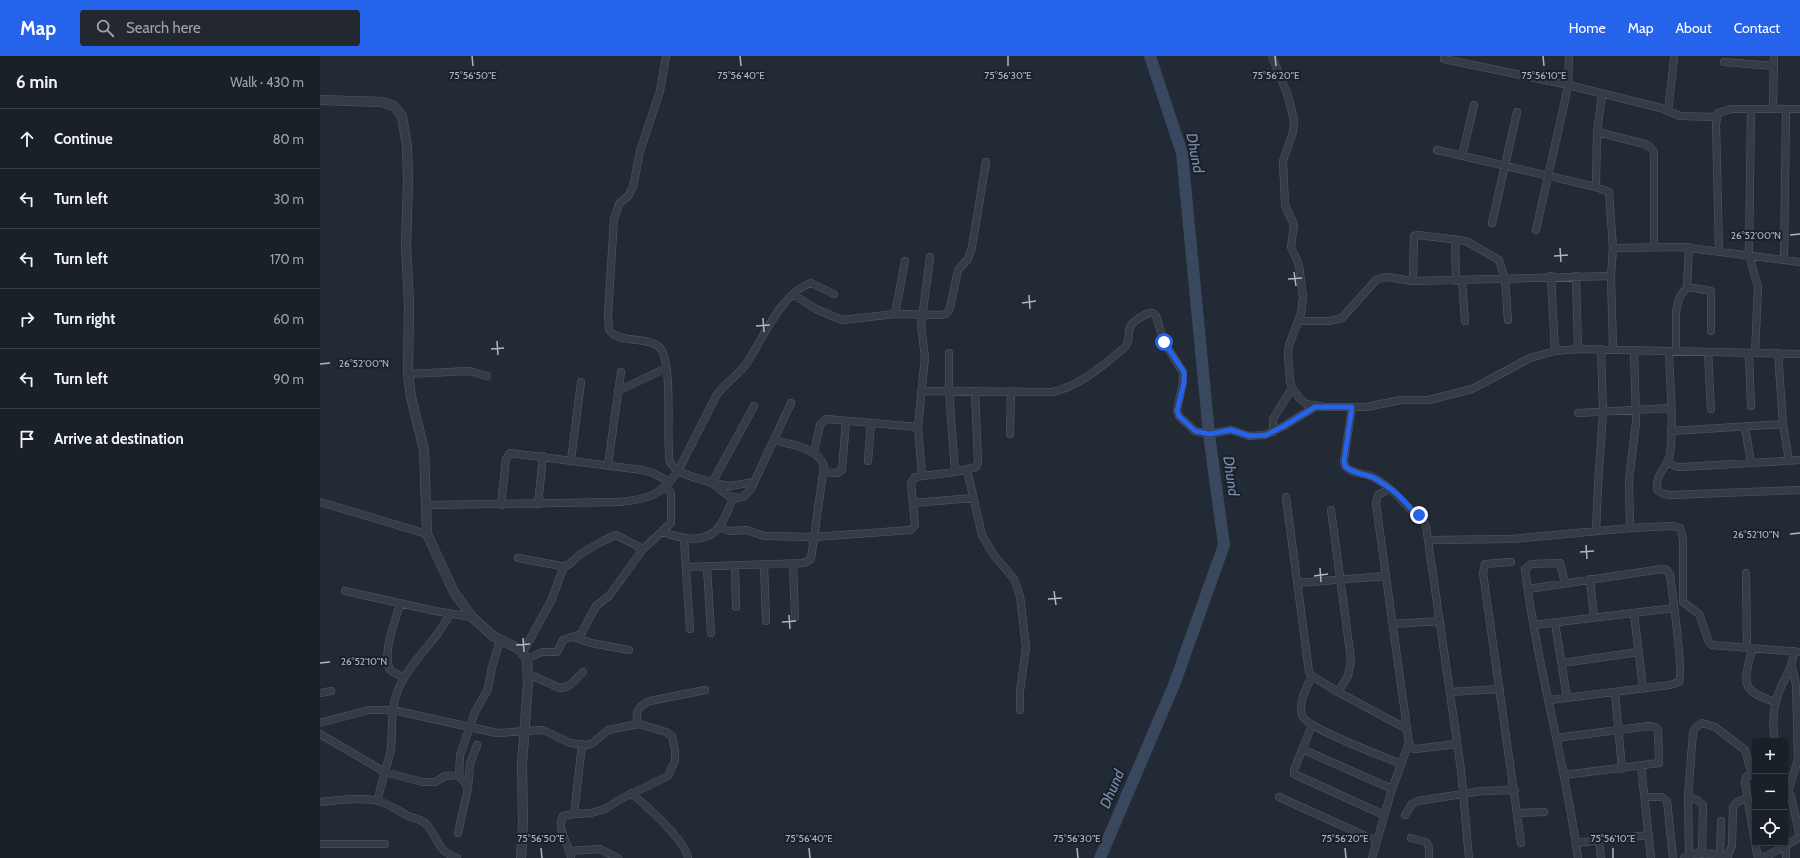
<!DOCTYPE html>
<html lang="en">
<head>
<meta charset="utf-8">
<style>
	:root { --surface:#1a2028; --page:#232830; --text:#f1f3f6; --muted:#9fa3a8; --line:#383e45; --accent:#2563eb }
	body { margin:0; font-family:Cabin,sans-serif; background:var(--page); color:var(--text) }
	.controls { position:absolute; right:12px; bottom:12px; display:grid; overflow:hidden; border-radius:4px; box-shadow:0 1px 3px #0004 }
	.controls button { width:36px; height:36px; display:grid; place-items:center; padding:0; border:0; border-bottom:1px solid var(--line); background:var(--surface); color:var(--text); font:20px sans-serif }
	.stop { position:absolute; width:12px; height:12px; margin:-9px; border:3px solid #2563eb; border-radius:50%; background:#fff }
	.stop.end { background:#2563eb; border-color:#fff; box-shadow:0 1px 4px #0008 }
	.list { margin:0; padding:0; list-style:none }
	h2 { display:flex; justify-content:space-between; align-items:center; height:52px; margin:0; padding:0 16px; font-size:17px }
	h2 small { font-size:13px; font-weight:400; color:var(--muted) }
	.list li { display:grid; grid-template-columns:26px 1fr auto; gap:12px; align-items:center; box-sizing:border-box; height:60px; padding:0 16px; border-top:1px solid var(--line) }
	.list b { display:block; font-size:15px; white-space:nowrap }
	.list em { font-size:13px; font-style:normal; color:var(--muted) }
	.icon { flex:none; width:22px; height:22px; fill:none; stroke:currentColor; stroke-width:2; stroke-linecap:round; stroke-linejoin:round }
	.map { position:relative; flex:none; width:1480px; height:802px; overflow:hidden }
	header { display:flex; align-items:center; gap:24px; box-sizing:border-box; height:56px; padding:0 20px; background:var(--accent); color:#fff }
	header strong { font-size:19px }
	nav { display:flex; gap:22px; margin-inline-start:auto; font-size:14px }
	.search { width:280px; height:36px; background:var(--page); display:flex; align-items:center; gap:10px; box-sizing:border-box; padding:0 14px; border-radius:4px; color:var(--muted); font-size:15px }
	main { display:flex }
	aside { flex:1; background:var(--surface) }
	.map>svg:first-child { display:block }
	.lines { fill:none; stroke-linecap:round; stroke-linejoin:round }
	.river { stroke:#39485e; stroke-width:12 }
	.minor-casing { stroke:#535a64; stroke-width:8 }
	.tertiary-casing { stroke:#535a64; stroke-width:10 }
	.minor { stroke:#353c46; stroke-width:7 }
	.tertiary { stroke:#353c46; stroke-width:9 }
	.route { stroke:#2563eb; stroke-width:5 }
	.ticks { fill:none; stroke:#b0b7c3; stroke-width:1.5 }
	.labels { text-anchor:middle; stroke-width:4; stroke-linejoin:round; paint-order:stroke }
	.water-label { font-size:15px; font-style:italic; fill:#7b8ea9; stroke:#1b212b }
	.ticks-label { font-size:10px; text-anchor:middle; fill:#b0b7c3; stroke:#1b212b; stroke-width:4; stroke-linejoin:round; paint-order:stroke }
</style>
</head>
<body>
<header>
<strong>Map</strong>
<div class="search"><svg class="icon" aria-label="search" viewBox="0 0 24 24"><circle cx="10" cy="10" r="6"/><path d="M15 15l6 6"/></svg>Search here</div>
<nav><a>Home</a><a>Map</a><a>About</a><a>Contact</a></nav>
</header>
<main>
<aside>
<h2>6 min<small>Walk · 430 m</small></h2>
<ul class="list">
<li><svg class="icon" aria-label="ahead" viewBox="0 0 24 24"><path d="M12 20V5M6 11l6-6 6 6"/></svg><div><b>Continue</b></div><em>80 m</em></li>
<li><svg class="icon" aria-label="left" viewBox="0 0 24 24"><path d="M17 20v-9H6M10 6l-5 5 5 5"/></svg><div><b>Turn left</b></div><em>30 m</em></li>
<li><svg class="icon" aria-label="left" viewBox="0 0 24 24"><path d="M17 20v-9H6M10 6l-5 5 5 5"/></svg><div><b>Turn left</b></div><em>170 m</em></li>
<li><svg class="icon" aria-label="right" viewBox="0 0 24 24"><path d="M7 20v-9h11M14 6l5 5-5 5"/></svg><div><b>Turn right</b></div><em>60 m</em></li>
<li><svg class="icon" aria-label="left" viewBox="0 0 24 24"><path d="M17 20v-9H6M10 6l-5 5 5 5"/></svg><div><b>Turn left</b></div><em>90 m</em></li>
<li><svg class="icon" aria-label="arrive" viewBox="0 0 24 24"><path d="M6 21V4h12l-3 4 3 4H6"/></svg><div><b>Arrive at destination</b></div></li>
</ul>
</aside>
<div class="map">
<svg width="1480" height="802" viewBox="0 0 1480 802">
	<rect width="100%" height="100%" fill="#222a35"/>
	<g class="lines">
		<path class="river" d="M780 802 854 629 904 489 889 378 862 97 830 0"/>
		<g class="minor-casing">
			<path id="minor" d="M346 0 340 35 320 95 313 131 308 140 299 148 294 163 288 259 289 274C299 288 325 280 338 290 355 302 345 384 350 406 357 420 378 421 391 427 403 433 408 445 423 441L431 433 471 347
				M952 0 968 40 974 64 973 76 963 105 965 149 974 169 971 191 979 209 983 241 981 258 969 289 968 298 970 325 972 332 980 343 986 348 1004 351H1046L1081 344H1109L1152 333 1210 302 1235 295 1258 293 1480 298
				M1124 3 1248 29 1341 52 1360 60 1397 61
				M1404 6 1454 10
				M1431 53 1429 199 1438 231 1435 297
				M1453 53 1454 0
				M1348 55 1354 3
				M1277 76 1325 88 1330 91 1334 96V191
				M1117 94 1276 131 1289 136 1293 192 1291 220 1293 293
				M1142 100 1154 49
				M1276 131 1277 76 1282 38
				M1172 167 1197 56
				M1216 174 1244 49 1248 29 1249 0
				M1135 183 1136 225
				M1293 192 1361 191 1480 206
				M1399 195 1396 68 1398 57 1411 53H1480
				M1464 204 1466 53
				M1231 220 1235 295
				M1256 220 1258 293
				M1142 224 1145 265
				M1093 225 1094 180 1098 179 1146 185 1179 204 1185 223 1188 264
				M1367 231 1391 235V275
				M474 239 496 253 522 264 575 258 622 259 627 257 630 252 638 214 648 203 652 191 666 106
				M575 258 585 205
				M979 265H1010L1022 262 1056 224 1061 222 1067 221 1093 225 1291 220
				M1349 295C1350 329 1354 364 1350 398 1348 412 1333 419 1338 435L1344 438 1351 439 1480 434
				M1356 295V256L1359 242 1367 231 1369 191
				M1388 296 1391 353
				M629 297V334L635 416
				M1429 297 1431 350
				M1458 297 1463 368 1469 405
				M88 318 149 315 167 320
				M298 335 346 312
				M601 335 733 336C761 329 782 310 804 292 810 286 808 281 809 274 811 266 822 260 829 257H833L836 260 844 286 863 316V326L857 355 859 360 875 375 889 378 911 374 929 380 945 379 964 370 995 351
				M1032 351 1024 405 1025 410C1032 419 1044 416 1053 421 1068 429 1079 441 1089 452 1095 459 1102 461 1106 470L1141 714 1149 802
				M1258 357 1351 352
				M1425 371 1431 407
				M1351 375 1463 368
				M953 376V363L972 332
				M690 378 691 335
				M494 396 500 369 506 363 598 371
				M251 404 261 326
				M548 405 551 367
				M1347 406 1357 411H1363L1480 404
				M288 409 301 316
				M647 414 662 479 673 498 694 523 700 540 706 591 700 635V654
				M504 416 517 417 522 414 526 365
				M602 419 598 371 605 301 601 270 610 201
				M434 426 410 430 392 427 434 350
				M1069 433 1058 439 1056 448 1089 687 1091 692 1095 693 1137 688
				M966 441 989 616 992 620 1018 636 1087 673
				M0 446 107 478
				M593 447 653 442
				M218 448 223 400
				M105 449 299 446C329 443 340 440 358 415L396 340C404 327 418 320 426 308 442 285 462 235 491 227L514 238
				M181 449 186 403 190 397 322 414 333 417 350 426
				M1011 454 1031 604 1028 620 1018 636
				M399 471 410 475 427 474 444 480 494 481 591 474 595 469 591 427 595 421 635 416 656 411 658 407 655 335
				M1310 472 1309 424 1316 366 1314 294
				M1276 475 1278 430 1283 356 1281 293
				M343 476C359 482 385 489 398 472 405 464 409 451 413 442
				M364 483 370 573
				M1109 484 1192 483 1310 472 1353 470 1360 472 1363 483V546L1379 558 1389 586 1392 589 1480 596
				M198 502 241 510C250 511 253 504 259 499 265 495 291 480 296 479L323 493
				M1191 506 1165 508 1163 517 1201 787
				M473 508 475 561
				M444 509 446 565
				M415 510 416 551
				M367 511 484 507 491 503 504 410C498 391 471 389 454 384
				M387 511 391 577
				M1426 517 1427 592
				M1270 523 1274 562
				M977 527 1066 520
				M1245 527 1240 507 1211 508 1205 513C1217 610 1245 705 1258 802
				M1208 533 1342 513 1347 514 1350 519C1352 535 1364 617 1359 626L1350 629 1230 644
				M25 535 115 555 152 561
				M80 548C75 567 62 595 70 614L84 622
				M130 558C116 586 90 605 78 634 70 653 73 672 71 692 70 700 67 708 65 716L102 726H115L125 720 139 719
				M1314 558 1323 632
				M1235 567 1247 642
				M1073 568 1120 565
				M1214 569 1354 552
				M254 581 271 587 309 594
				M1432 593C1424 627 1419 635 1456 646
				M203 596 231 545 244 510
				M207 603 222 596H237L243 584 261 578 276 550 289 540 323 493 351 467V437L346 430
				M1242 607 1319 596
				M208 618 240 632C250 632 256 623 263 616
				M992 620C987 631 978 646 982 659 985 672 1065 701 1081 708
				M1130 636 1180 633
				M1295 636 1302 713
				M0 637 11 635
				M0 667 49 654H73L177 677 223 674 250 687 267 689 273 687 288 674 319 668
				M992 669 974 714V718L1064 759
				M0 678 65 716 57 745
				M1236 682 1329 670 1335 671 1338 674 1339 707 1244 719
				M1455 685C1452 670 1453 650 1459 636 1465 619 1472 615 1474 595
				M982 693 1072 733
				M1321 710 1331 802
				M1435 717 1426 721 1425 727 1435 786
				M1465 726 1471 740 1480 781
				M148 732 139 719 140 699 155 656 168 633 172 611 180 585
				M1469 732 1478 704 1476 629 1472 611
				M311 737C326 749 365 784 368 802
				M959 741 1056 785
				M1325 741H1342L1347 745 1353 802
				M1368 741 1377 744 1383 749 1382 798
				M0 746C18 744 40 741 58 745 69 748 79 755 88 760 95 763 102 763 107 769 119 783 116 794 137 802
				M1198 757 1224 756
				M254 758 271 757 285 753 299 744 348 720 355 705V694L352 680 346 676 319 668C313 658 319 649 330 645L385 634
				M1085 759 1092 748 1098 745 1162 735 1195 734
				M138 777 148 732 150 708 157 689
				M1091 782 1106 786 1109 791V802
				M1279 785 1281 802
				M1256 787 1329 779
				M1435 787 1438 802
				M0 788H65
				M1466 789V802
				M250 795 280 793 298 802
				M1369 799 1368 741 1373 676 1376 671 1382 667 1395 671 1425 694 1432 718
				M1400 799 1401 765
				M1407 801 1412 790 1413 751 1417 746 1427 742
				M251 802C249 787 236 775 243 760L254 758 262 689
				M1052 802 1072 733 1089 687
				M1364 802C1373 794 1398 798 1408 802
				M1438 802 1449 799 1480 781"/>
		</g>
		<g class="tertiary-casing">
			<path id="tertiary" d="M0 44 62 46 74 50 82 60 87 90 88 125 86 190 89 247 88 318 91 341 104 394 107 478 134 536 152 561 173 580 199 593 207 603 208 627 202 708 203 768 201 802"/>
		</g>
		<use href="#minor" class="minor"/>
		<use href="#tertiary" class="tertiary"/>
	</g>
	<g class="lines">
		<path class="route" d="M844 286 864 316V326L857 355 859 360 875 375 889 378 911 374 930 380 946 379 964 370 995 351H1032L1024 405 1025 410C1033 419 1046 417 1056 423 1064 428 1075 435 1081 442 1088 448 1091 455 1099 459"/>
	</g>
	<path class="ticks" d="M152 0 153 10M420 0 421 10M688 0V10M955 0 956 10M1223 0 1224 10M1470 179 1480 178M1240 192 1241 206M1234 200 1248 199M974 216 976 230M968 223 982 222M709 239 710 253M702 247 716 245M443 262 444 276M436 270 450 269M177 285 178 299M171 293 184 292M0 308 10 307M1470 478 1480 477M1266 489 1267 503M1260 496 1274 495M1000 512 1001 526M994 520 1008 518M734 535 736 549M728 543 742 542M469 559 470 573M462 566 476 565M203 582 204 596M196 589 210 588M0 607 10 606M221 792 222 802M489 792 490 802M757 792 758 802M1025 792 1026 802M1293 792V802"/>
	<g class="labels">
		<g class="water-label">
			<text transform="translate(875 97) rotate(79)" y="5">Dhund</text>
			<text transform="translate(911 420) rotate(82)" y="5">Dhund</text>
			<text transform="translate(792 733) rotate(-67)" y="5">Dhund</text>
		</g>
	</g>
	<g class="ticks-label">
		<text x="153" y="23">75°56'50"E</text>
		<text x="421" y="23">75°56'40"E</text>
		<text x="688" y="23">75°56'30"E</text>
		<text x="956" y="23">75°56'20"E</text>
		<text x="1224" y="23">75°56'10"E</text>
		<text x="1436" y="183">26°52'00"N</text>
		<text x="44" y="311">26°52'00"N</text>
		<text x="1436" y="482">26°52'10"N</text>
		<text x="44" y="609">26°52'10"N</text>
		<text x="221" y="786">75°56'50"E</text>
		<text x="489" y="786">75°56'40"E</text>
		<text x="757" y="786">75°56'30"E</text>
		<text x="1025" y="786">75°56'20"E</text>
		<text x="1293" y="786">75°56'10"E</text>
	</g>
</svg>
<div class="controls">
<button>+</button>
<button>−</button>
<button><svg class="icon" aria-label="locate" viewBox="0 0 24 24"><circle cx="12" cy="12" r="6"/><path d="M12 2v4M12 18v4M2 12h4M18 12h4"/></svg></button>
</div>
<div class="stop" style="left:844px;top:286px"></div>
<div class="stop end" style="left:1099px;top:459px"></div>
</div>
</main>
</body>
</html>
